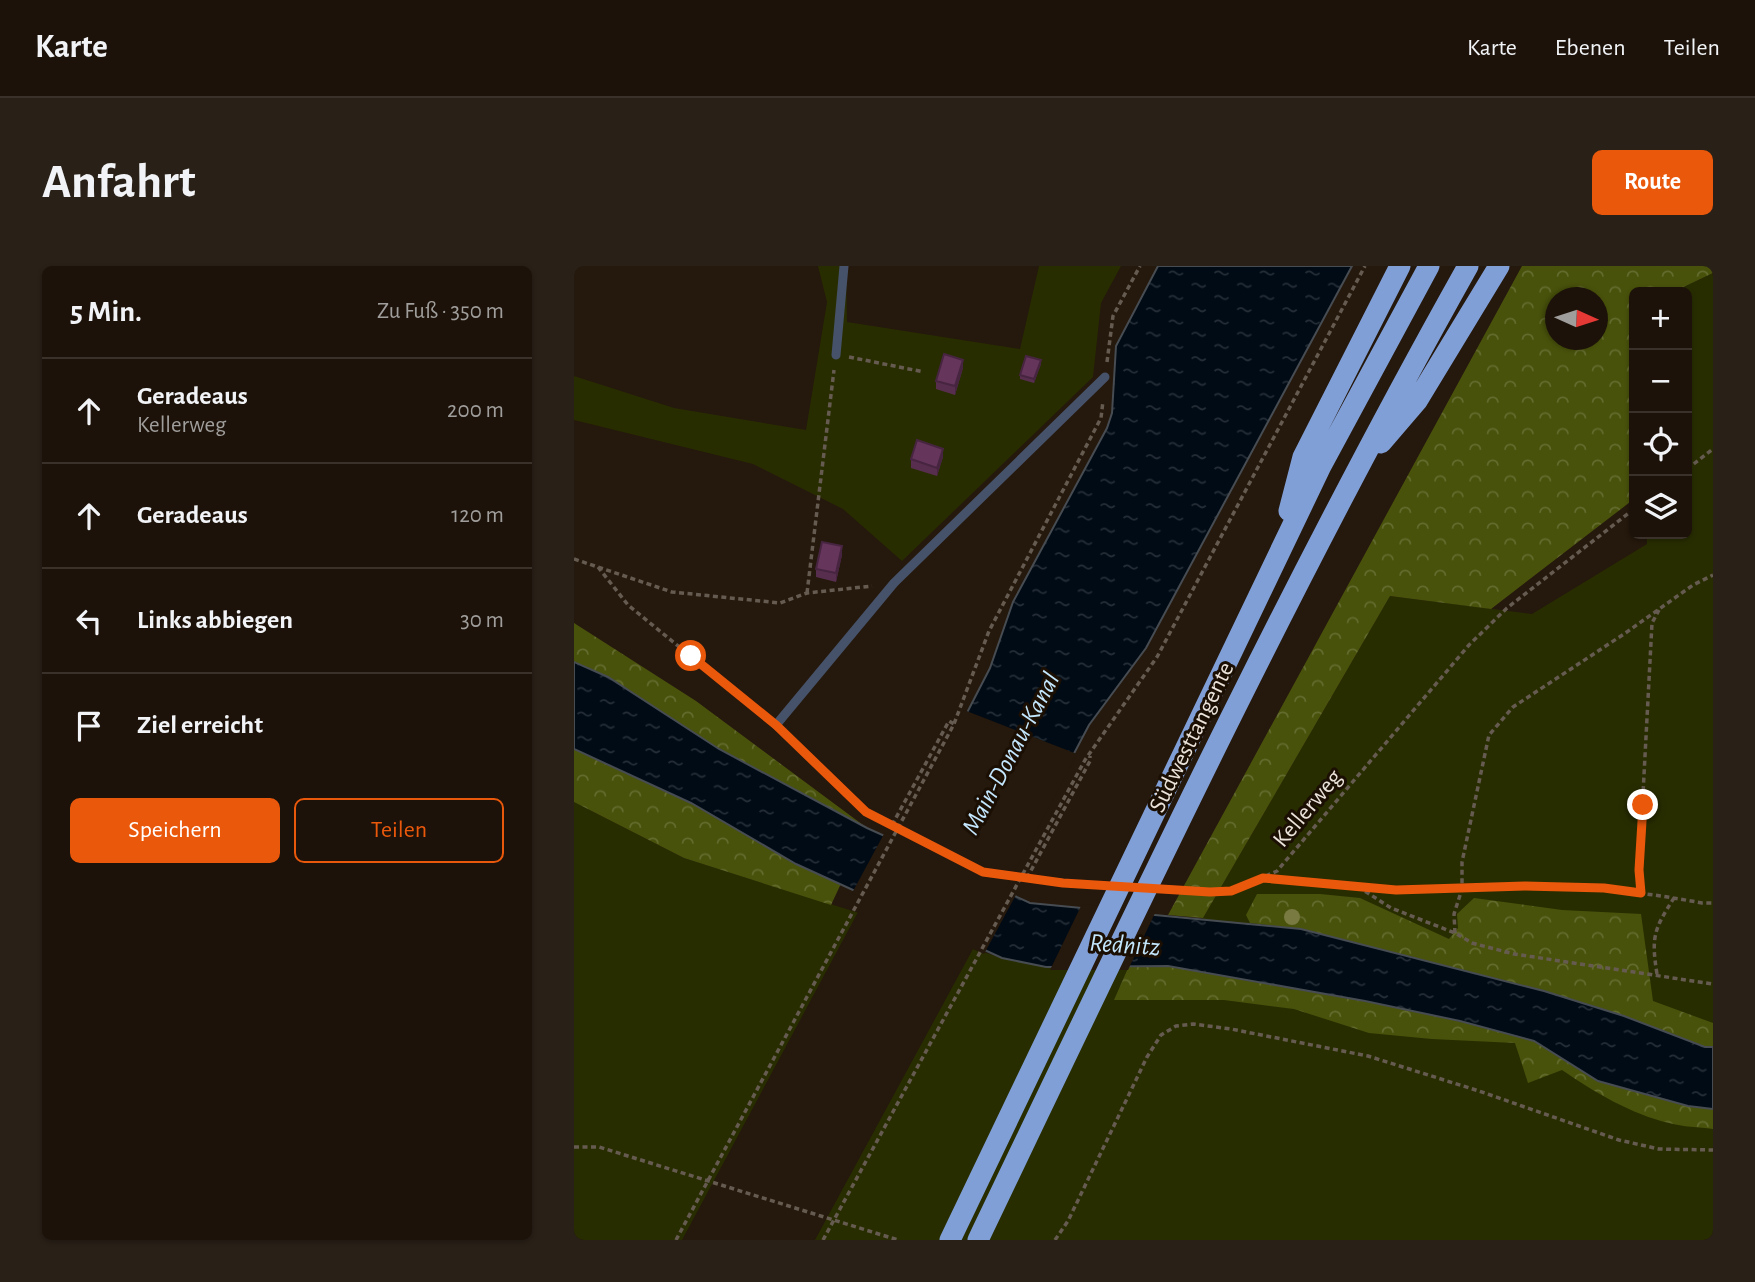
<!DOCTYPE html>
<html lang="de">
<head>
<meta charset="utf-8">
<style>
	:root { --surface:#1c1209; --page:#292017; --text:#f1f3f6; --muted:#a09e9c; --line:#3a322a; --accent:#ea580c }
	body { margin:0; font-family:"Alegreya Sans",sans-serif; background:var(--page); color:var(--text) }
	.controls { position:absolute; right:21px; top:21px; display:grid; overflow:hidden; border-radius:10px; box-shadow:0 2px 5px #0004 }
	.controls button { width:63px; height:63px; display:grid; place-items:center; padding:0; border:0; border-bottom:2px solid var(--line); background:var(--surface); color:var(--text); font:35px sans-serif }
	.compass { position:absolute; left:971px; top:21px; width:63px; height:63px; border-radius:50%; background:var(--surface); box-shadow:0 2px 5px #0004; rotate:93deg }
	.stop { position:absolute; width:21px; height:21px; margin:-16px; border:5px solid #ea580c; border-radius:50%; background:#fff }
	.stop.end { background:#ea580c; border-color:#fff; box-shadow:0 2px 7px #0008 }
	.list { margin:0; padding:0; list-style:none }
	h2 { display:flex; justify-content:space-between; align-items:center; height:91px; margin:0; padding:0 28px; font-size:30px }
	h2 small { font-size:23px; font-weight:400; color:var(--muted) }
	.list li { display:grid; grid-template-columns:46px 1fr auto; gap:21px; align-items:center; box-sizing:border-box; height:105px; padding:0 28px; border-top:2px solid var(--line) }
	.list b { display:block; font-size:26px; white-space:nowrap }
	.list p { margin:0; font-size:23px; white-space:nowrap; color:var(--muted) }
	.list em { font-size:23px; font-style:normal; color:var(--muted) }
	.actions { display:flex; gap:14px; padding:21px 28px }
	.actions a { flex:1; padding:16px 0; border:2px solid var(--accent); border-radius:10px; text-align:center; font-size:24px; color:var(--accent) }
	.actions .main { background:var(--accent); color:#fff }
	.icon { flex:none; width:38px; height:38px; fill:none; stroke:currentColor; stroke-width:2; stroke-linecap:round; stroke-linejoin:round }
	.map { position:relative; flex:none; width:1139px; height:974px; overflow:hidden; border-radius:10px }
	header { display:flex; align-items:center; gap:42px; box-sizing:border-box; height:98px; padding:0 35px; background:var(--surface); border-bottom:2px solid var(--line) }
	header strong { font-size:33px }
	nav { display:flex; gap:38px; margin-inline-start:auto; font-size:24px }
	.intro { display:flex; align-items:center; justify-content:space-between; box-sizing:border-box; height:168px; padding:0 42px }
	h1 { margin:0; font-size:49px }
	.button { padding:18px 32px; border-radius:10px; background:var(--accent); color:#fff; font-size:24px; font-weight:700 }
	main { display:flex; gap:42px; padding:0 42px }
	aside { flex:1; background:var(--surface); border-radius:10px; box-shadow:0 2px 5px #0004 }
	.map>svg:first-child { display:block }
	.grass { fill:#282d00 }
	.forest { fill:url(#forest-crowns); fill-rule:evenodd }
	.water { fill:url(#water-ripples); stroke:#464c51; stroke-width:2 }
	.pier { fill:#25180c }
	.lines { fill:none; stroke-linecap:round; stroke-linejoin:round }
	.path { stroke:#665b50; stroke-width:3.5; stroke-dasharray:5 3.5; stroke-linecap:butt }
	.lane { stroke:#465269; stroke-width:9 }
	.highway { stroke:#809fd7; stroke-width:21 }
	.tree { fill:#787a42 }
	.wall { fill:#582e4f }
	.shaded-wall { fill:#472540 }
	.building { fill:#66355c; stroke:#472540; stroke-width:2 }
	.route { stroke:#ea580c; stroke-width:9 }
	.labels { text-anchor:middle; stroke-width:6; stroke-linejoin:round; paint-order:stroke }
	.street-label { font-size:24px; fill:#ebe3da; stroke:#1b0f04 }
	.water-label { font-size:26px; font-style:italic; fill:#c4e7fe; stroke:#1b0f04 }
</style>
</head>
<body>
<header>
<strong>Karte</strong>
<nav><a>Karte</a><a>Ebenen</a><a>Teilen</a></nav>
</header>
<div class="intro"><h1>Anfahrt</h1><a class="button">Route</a></div>
<main>
<aside>
<h2>5 Min.<small>Zu Fuß · 350 m</small></h2>
<ul class="list">
<li><svg class="icon" aria-label="ahead" viewBox="0 0 24 24"><path d="M12 20V5M6 11l6-6 6 6"/></svg><div><b>Geradeaus</b><p>Kellerweg</p></div><em>200 m</em></li>
<li><svg class="icon" aria-label="ahead" viewBox="0 0 24 24"><path d="M12 20V5M6 11l6-6 6 6"/></svg><div><b>Geradeaus</b></div><em>120 m</em></li>
<li><svg class="icon" aria-label="left" viewBox="0 0 24 24"><path d="M17 20v-9H6M10 6l-5 5 5 5"/></svg><div><b>Links abbiegen</b></div><em>30 m</em></li>
<li><svg class="icon" aria-label="arrive" viewBox="0 0 24 24"><path d="M6 21V4h12l-3 4 3 4H6"/></svg><div><b>Ziel erreicht</b></div></li>
</ul>
<div class="actions"><a class="main">Speichern</a><a>Teilen</a></div>
</aside>
<div class="map">
<svg width="1139" height="974" viewBox="0 0 1139 974">
	<defs>
		<pattern id="forest-crowns" width="20" height="18" patternUnits="userSpaceOnUse" patternTransform="scale(1.75)"><rect width="20" height="18" fill="#49520b"/><path d="M2 6a3 3 0 1 1 6 0M12 15a3 3 0 1 1 6 0" fill="none" stroke="#636b2e"/></pattern>
		<pattern id="water-ripples" width="26" height="14" patternUnits="userSpaceOnUse" patternTransform="scale(1.75)"><rect width="26" height="14" fill="#000b16"/><path d="M2 4q2-2 4 0t4 0M15 11q2-2 4 0t4 0" fill="none" stroke="#252e37"/></pattern>
	</defs>
	<rect width="100%" height="100%" fill="#25180c"/>
	<path class="grass" d="M244 0H272L273 56 446 83 465 0H547L527 37 519 111 328 295 269 243 179 198 0 154V110L100 142 232 164 253 36Z
		M1139 7V974H0V536L110 592 428 692 472 701 594 700 629 652 816 330 958 348 1073 278V268H1113V26H1099Z"/>
	<path class="forest" d="M948 0H1139V7L1099 26H1060V233L917 343 816 330 629 652 594 649ZM982 32H1024V74H982Z
		M0 357 122 435 293 562 257 639 110 592 0 536Z
		M683 628H746L786 632 875 673 884 662 883 648 900 632 988 644 1067 648 1079 735 1139 757V781H1131L1050 750 970 725 727 663 676 657 672 649Z
		M555 700H594L791 735 886 755 960 775 1024 815 1114 840 1139 843V863C1125 861 1109 861 1095 857 1057 848 1020 826 988 804L954 817 941 777 858 773 795 767 720 743 650 734H540Z"/>
	<path class="water" d="M584 0H778L572 382 515 459 428 624 456 637 727 663 970 725 1050 750 1131 781H1139V843L1114 840 1024 815 960 775 886 755 791 735 594 700 472 701 428 692 222 598 117 537 0 483V396L34 411 145 483 293 562 326 577 416 402 439 336 533 162 538 147 542 80Z"/>
	<path class="pier" d="M390 444 503 488 432 622 443 627 410 688 399 683 241 974H108L291 633 278 627 311 566 324 572Z
		M508 638 582 645 554 704H476Z"/>
	<g class="lines">
		<path class="path" d="M275 91 350 106
			M533 96 539 50 566 0
			M1113 203 1139 183
			M0 293 98 326 206 337 233 327 298 320
			M24 301 54 339 191 451
			M233 327 260 104
			M213 470 292 546 409 606 489 617 523 619
			M318 559 375 455 380 458
			M453 612 516 495V490
			M691 612 783 620 817 642 881 667 898 677 940 688 1139 718
			M785 620C841 626 896 620 952 620 1012 620 1070 626 1128 637H1139
			M593 624 636 626 658 625 703 605 895 379 933 342 1060 243
			M1067 627 1065 604 1078 357 1085 344
			M881 667 880 648 888 623V596L915 469 939 441 1050 368 1119 319 1139 309
			M1083 708C1077 671 1080 663 1100 632
			M0 881H25L324 974
			M102 974 380 458 415 365 527 152 529 135
			M249 974 511 494 583 391 791 0
			M481 974 494 955 573 791 587 769 602 760 619 758 657 763 794 790 905 825 1045 874 1085 883 1139 884"/>
		<path class="lane" d="M262 89 270 0
			M202 459 320 317 531 111"/>
		<path class="highway" d="M807 177 843 135 925 0
			M715 245 729 191 826 0
			M376 974 747 200 855 0
			M404 974C561 646 716 317 894 0"/>
	</g>
	<circle class="tree" cx="718" cy="651" r="8"/>
	<path class="wall" d="M467 98 460 117 446 113V109Z
		M389 102 381 129 362 123V115Z
		M369 191 363 210 337 202V193Z
		M268 289 262 316 242 311V303Z"/>
	<path class="shaded-wall" d="M389 94V102L381 129V120Z
		M467 94V98L460 117V113Z
		M369 183V191L363 210V202Z
		M268 280V289L262 316V307Z"/>
	<path class="building" d="M370 88 389 94 381 120 362 115Z
		M452 90 467 94 460 113 446 109Z
		M343 174 369 183 363 202 337 193Z
		M248 276 268 280 262 307 242 303Z"/>
	<g class="lines">
		<path class="route" d="M117 390 202 459 292 546 409 606 489 617 636 626 657 625 689 612 822 624 951 620 1030 622 1067 627 1065 604 1069 539"/>
	</g>
	<g class="labels">
		<g class="street-label">
			<text transform="translate(617 471) rotate(-64)" y="8">Südwesttangente</text>
			<text transform="translate(733 542) rotate(-50)" y="8">Kellerweg</text>
		</g>
		<g class="water-label">
			<text transform="translate(436 487) rotate(-62)" y="9">Main-Donau-Kanal</text>
			<text transform="translate(551 678) rotate(4)" y="9">Rednitz</text>
		</g>
	</g>
</svg>
<div class="controls">
<button>+</button>
<button>−</button>
<button><svg class="icon" aria-label="locate" viewBox="0 0 24 24"><circle cx="12" cy="12" r="6"/><path d="M12 2v4M12 18v4M2 12h4M18 12h4"/></svg></button>
<button><svg class="icon" aria-label="layers" viewBox="0 0 24 24"><path d="M12 4l9 5-9 5-9-5zM3 14l9 5 9-5"/></svg></button>
</div>
<svg class="compass" viewBox="-18 -18 36 36"><path d="M0-13l5 13h-10z" fill="#e53935"/><path d="M0 13l5-13h-10z" fill="#a09e9c"/></svg>
<div class="stop" style="left:117px;top:390px"></div>
<div class="stop end" style="left:1069px;top:539px"></div>
</div>
</main>
</body>
</html>
